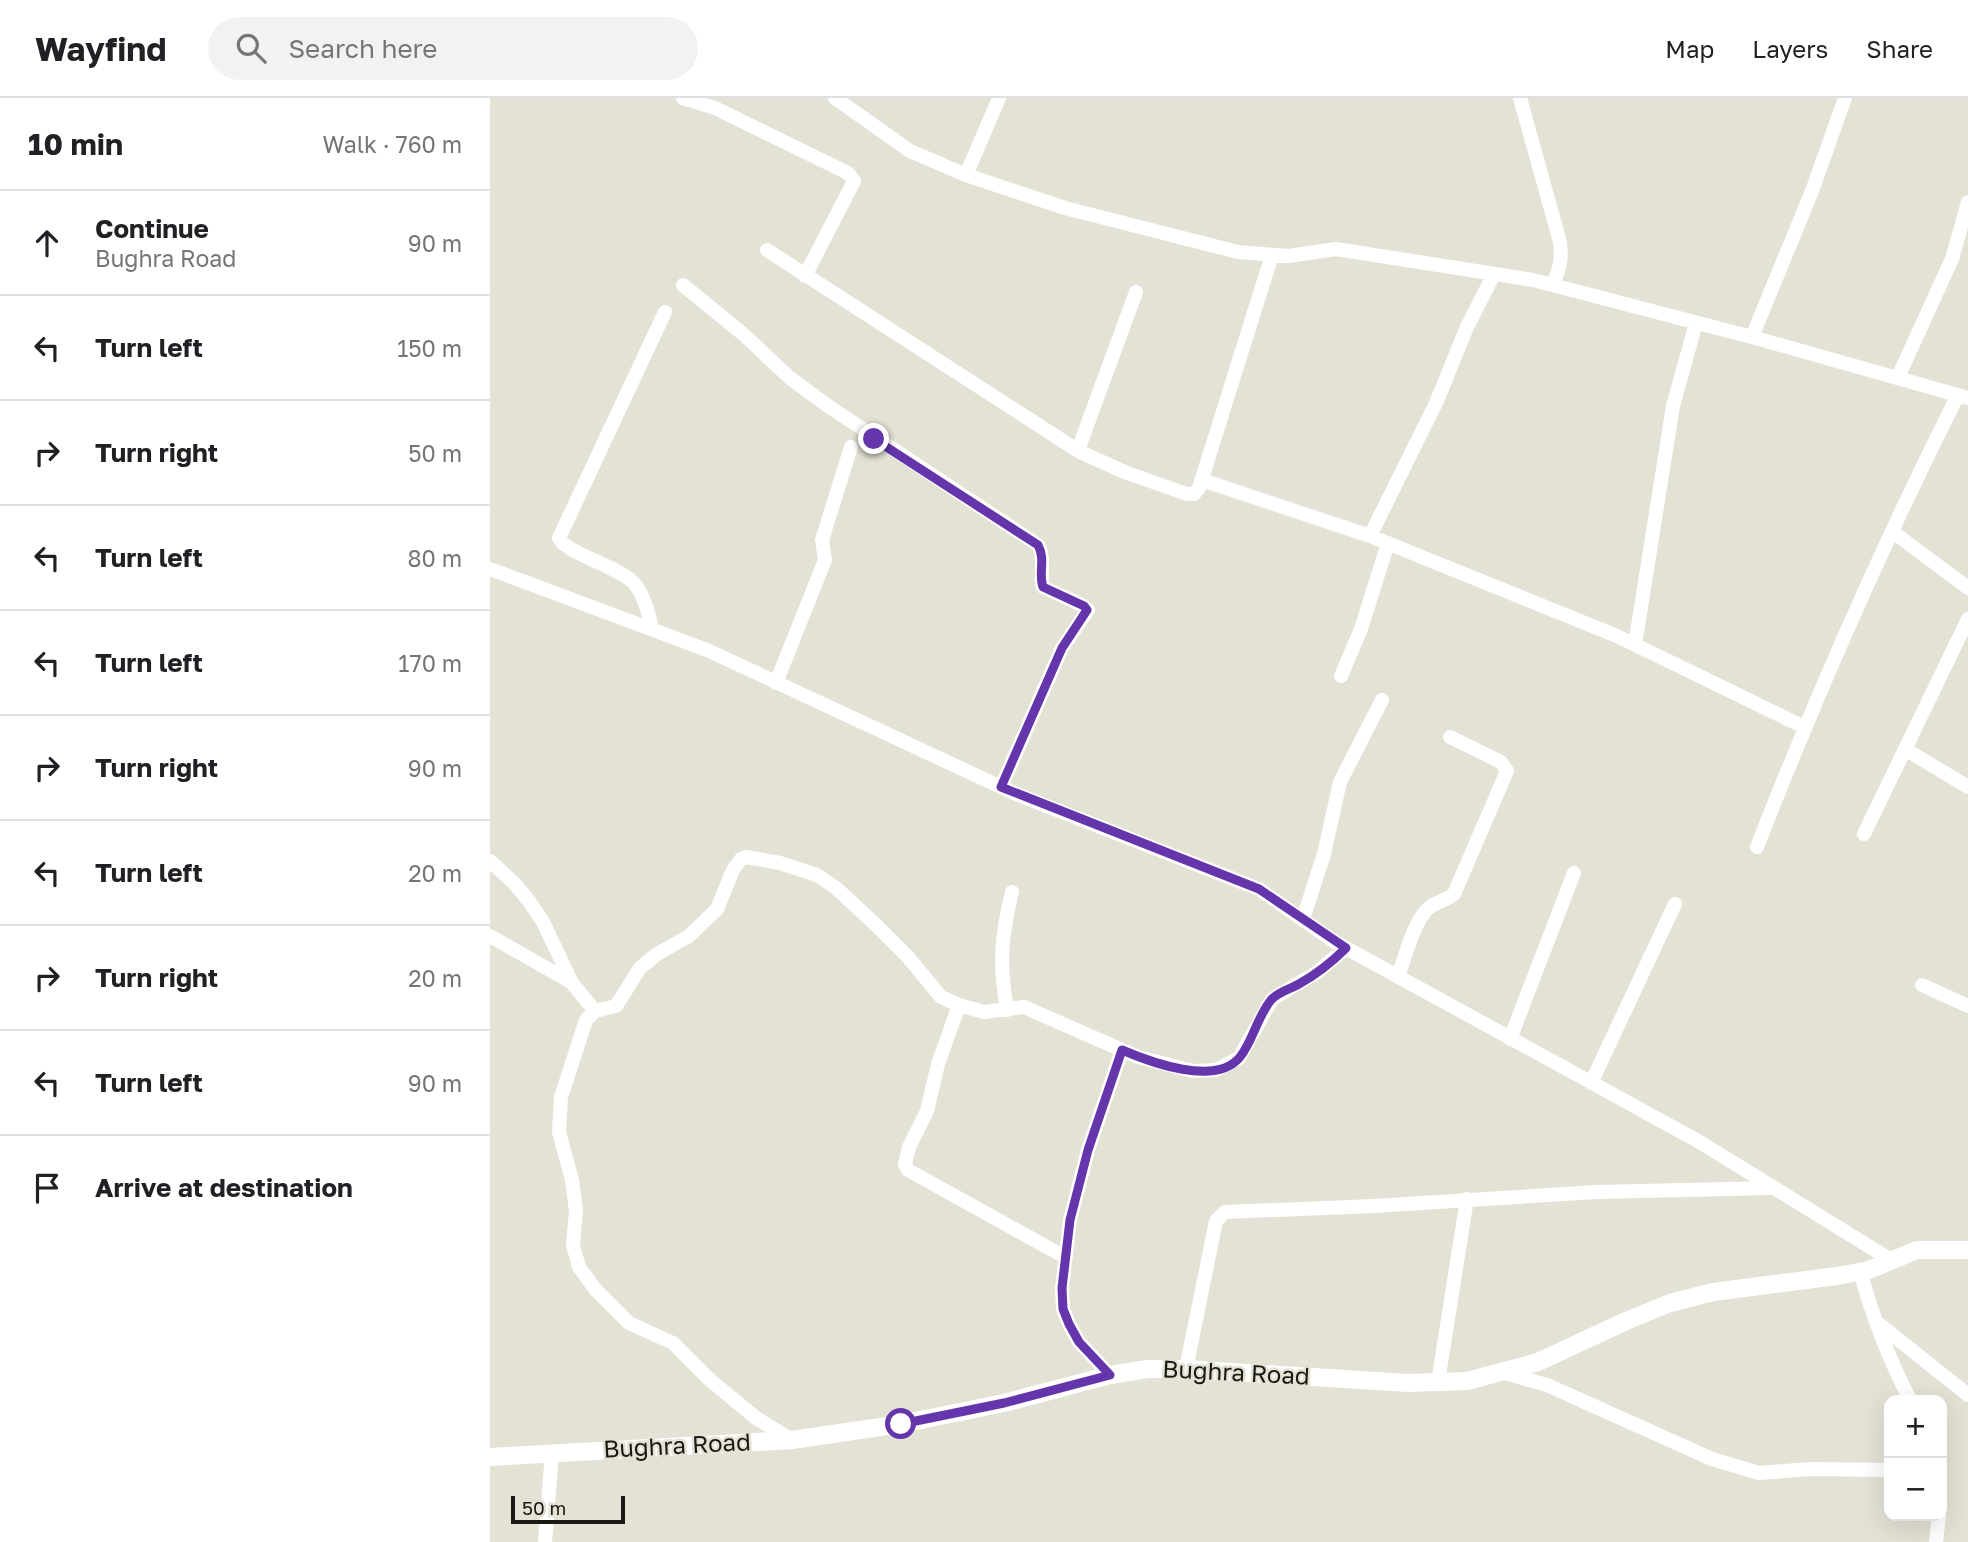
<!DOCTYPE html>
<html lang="en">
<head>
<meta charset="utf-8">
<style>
	:root { --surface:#fff; --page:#f2f2f2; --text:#202124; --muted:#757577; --line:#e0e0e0 }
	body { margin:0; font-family:"Golos Text",sans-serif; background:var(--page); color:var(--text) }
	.controls { position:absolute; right:21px; bottom:21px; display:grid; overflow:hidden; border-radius:14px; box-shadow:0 7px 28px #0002 }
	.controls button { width:63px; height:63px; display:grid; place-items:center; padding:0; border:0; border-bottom:2px solid var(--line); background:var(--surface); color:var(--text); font:35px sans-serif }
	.scale { position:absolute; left:21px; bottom:18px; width:114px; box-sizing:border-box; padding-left:7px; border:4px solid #1a1914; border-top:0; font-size:19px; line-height:24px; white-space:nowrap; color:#1a1914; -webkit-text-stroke:5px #e4e2d5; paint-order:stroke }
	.stop { position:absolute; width:21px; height:21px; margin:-16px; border:5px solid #6535ac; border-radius:50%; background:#fff }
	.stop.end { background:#6535ac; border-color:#fff; box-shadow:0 2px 7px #0008 }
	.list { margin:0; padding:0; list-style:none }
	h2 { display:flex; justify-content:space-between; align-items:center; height:91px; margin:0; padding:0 28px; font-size:30px }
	h2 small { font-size:23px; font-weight:400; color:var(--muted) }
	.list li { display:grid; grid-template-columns:46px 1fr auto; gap:21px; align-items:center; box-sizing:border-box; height:105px; padding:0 28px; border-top:2px solid var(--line) }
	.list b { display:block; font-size:26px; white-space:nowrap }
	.list p { margin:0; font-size:23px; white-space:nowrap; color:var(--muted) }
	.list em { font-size:23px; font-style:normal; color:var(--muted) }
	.icon { flex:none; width:38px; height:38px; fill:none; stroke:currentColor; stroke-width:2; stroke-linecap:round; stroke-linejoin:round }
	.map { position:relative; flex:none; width:1478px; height:1444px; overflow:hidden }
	header { display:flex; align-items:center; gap:42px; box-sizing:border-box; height:98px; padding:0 35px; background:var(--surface); border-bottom:2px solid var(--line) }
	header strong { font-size:33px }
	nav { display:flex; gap:38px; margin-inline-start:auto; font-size:24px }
	.search { width:490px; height:63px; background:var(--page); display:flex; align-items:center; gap:18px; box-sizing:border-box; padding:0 24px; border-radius:38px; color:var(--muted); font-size:26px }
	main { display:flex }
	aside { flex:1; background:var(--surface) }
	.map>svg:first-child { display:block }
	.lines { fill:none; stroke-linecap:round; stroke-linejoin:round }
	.minor { stroke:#fff; stroke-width:14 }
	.tertiary { stroke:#fff; stroke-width:18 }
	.route { stroke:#6535ac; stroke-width:9 }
	.labels { text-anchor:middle; stroke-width:5; stroke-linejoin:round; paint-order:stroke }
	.street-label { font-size:24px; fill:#1a1914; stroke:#e4e2d5 }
</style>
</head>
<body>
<header>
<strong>Wayfind</strong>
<div class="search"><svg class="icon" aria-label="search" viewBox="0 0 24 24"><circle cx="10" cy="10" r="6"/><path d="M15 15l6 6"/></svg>Search here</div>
<nav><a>Map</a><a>Layers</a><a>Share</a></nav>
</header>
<main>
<aside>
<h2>10 min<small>Walk · 760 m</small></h2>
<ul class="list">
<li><svg class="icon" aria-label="ahead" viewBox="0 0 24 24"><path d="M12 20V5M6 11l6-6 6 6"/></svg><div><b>Continue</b><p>Bughra Road</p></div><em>90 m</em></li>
<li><svg class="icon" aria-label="left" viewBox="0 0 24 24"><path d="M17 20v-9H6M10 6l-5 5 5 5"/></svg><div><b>Turn left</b></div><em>150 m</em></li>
<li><svg class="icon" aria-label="right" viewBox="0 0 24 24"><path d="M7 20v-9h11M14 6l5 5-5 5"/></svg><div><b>Turn right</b></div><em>50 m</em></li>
<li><svg class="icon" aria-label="left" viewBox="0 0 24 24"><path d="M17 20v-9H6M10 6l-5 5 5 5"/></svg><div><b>Turn left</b></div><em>80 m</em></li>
<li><svg class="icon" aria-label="left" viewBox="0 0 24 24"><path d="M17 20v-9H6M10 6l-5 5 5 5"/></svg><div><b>Turn left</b></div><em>170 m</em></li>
<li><svg class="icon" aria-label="right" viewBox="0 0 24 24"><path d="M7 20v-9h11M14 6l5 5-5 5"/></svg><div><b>Turn right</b></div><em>90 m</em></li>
<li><svg class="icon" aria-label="left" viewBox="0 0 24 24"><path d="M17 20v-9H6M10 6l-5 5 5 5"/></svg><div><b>Turn left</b></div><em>20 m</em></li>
<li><svg class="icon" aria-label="right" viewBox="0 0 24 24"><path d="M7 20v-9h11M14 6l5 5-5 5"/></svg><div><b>Turn right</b></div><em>20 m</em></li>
<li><svg class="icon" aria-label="left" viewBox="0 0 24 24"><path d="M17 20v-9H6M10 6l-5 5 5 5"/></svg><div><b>Turn left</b></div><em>90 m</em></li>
<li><svg class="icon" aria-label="arrive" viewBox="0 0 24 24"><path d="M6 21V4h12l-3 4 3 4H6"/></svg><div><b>Arrive at destination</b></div></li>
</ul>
</aside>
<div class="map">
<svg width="1478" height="1444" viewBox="0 0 1478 1444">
	<rect width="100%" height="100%" fill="#e4e2d5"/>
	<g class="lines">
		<path class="minor" d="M193 0 225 10 358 75 364 83 315 178
			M345 0 420 53 476 77 575 110 748 154 799 158 846 151 1043 182 1262 239 1478 300
			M1030 0 1070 144C1072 161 1070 171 1063 186
			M476 77 509 0
			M277 152 590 354 637 375 697 396H704L709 390 782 157
			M193 187 253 236 300 280 338 308 548 447C556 462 549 475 553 489L594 508 598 512 572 550 511 689
			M1262 239 1322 93 1355 0
			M1408 279 1462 161 1478 104
			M588 352 646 194
			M712 382 880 438 1127 538 1314 629
			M1403 434 1478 490
			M880 438 946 305 977 229 1004 176
			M0 471 217 552 526 696 769 791 845 844 1208 1043 1401 1162
			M162 531C159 516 154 497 144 485 128 468 75 455 69 440L175 214
			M1145 547 1183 308 1206 225
			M851 578 871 531 898 445
			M286 585 335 462 332 442 361 349
			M1415 651 1478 689
			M1374 736 1478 521
			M1267 749C1327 595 1394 444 1468 297
			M0 763 24 785 39 803 53 824 82 885 105 913
			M813 821 834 756 850 684 892 602
			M0 838 81 884
			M908 879C915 860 924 821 940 809 947 804 957 802 964 796L1017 673 1011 664 960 639
			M1432 887 1478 908
			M469 907 448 966 437 1013 419 1049 415 1066 418 1072 575 1159
			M517 912C509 866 511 839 522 794
			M1020 941 1084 775
			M1101 985 1185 806
			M1370 1173C1382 1218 1399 1261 1420 1302
			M1389 1226 1478 1297
			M696 1271 726 1123 735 1114 884 1108 1106 1094 1282 1090
			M1011 1274 1057 1287 1222 1361 1269 1375 1321 1371 1399 1372
			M620 1277 589 1244 579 1226 573 1211 572 1190 580 1122 598 1052 632 952
			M948 1284 977 1101
			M302 1342 266 1320 219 1281 183 1245 139 1225 105 1191 89 1169 83 1147 86 1113 82 1082 69 1034 71 999 96 922 105 913 126 908 150 870 167 856 199 838 227 811 243 772 251 761 256 759 290 765 327 777 346 790 385 826 418 859 451 899 469 907 494 914 534 909 648 959 703 973 726 972 749 960 782 901 826 875 856 850
			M55 1444 62 1355
			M1446 1444 1449 1418"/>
		<path class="tertiary" d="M0 1359 302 1342 411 1326 514 1305 620 1277 657 1271H696L918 1285 977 1283 1048 1264 1136 1223 1180 1205 1223 1194 1347 1178 1379 1172 1427 1152H1478"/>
	</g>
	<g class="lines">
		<path class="route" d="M384 341 548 447C556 462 548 475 553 489L594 508 597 512 572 550 511 689 769 791 856 850C842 864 827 876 809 886 800 891 788 894 781 902 767 919 763 943 750 959 726 989 660 964 632 952L598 1052 580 1122 572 1190 573 1211 579 1226 589 1244 620 1277 514 1305 411 1326"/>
	</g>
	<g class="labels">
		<g class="street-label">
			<text transform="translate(746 1275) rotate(3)" y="8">Bughra Road</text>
			<text transform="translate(187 1348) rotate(-3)" y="8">Bughra Road</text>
		</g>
	</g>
</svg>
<div class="controls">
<button>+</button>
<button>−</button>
</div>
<div class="scale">50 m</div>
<div class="stop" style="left:411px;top:1326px"></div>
<div class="stop end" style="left:384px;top:341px"></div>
</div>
</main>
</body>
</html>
